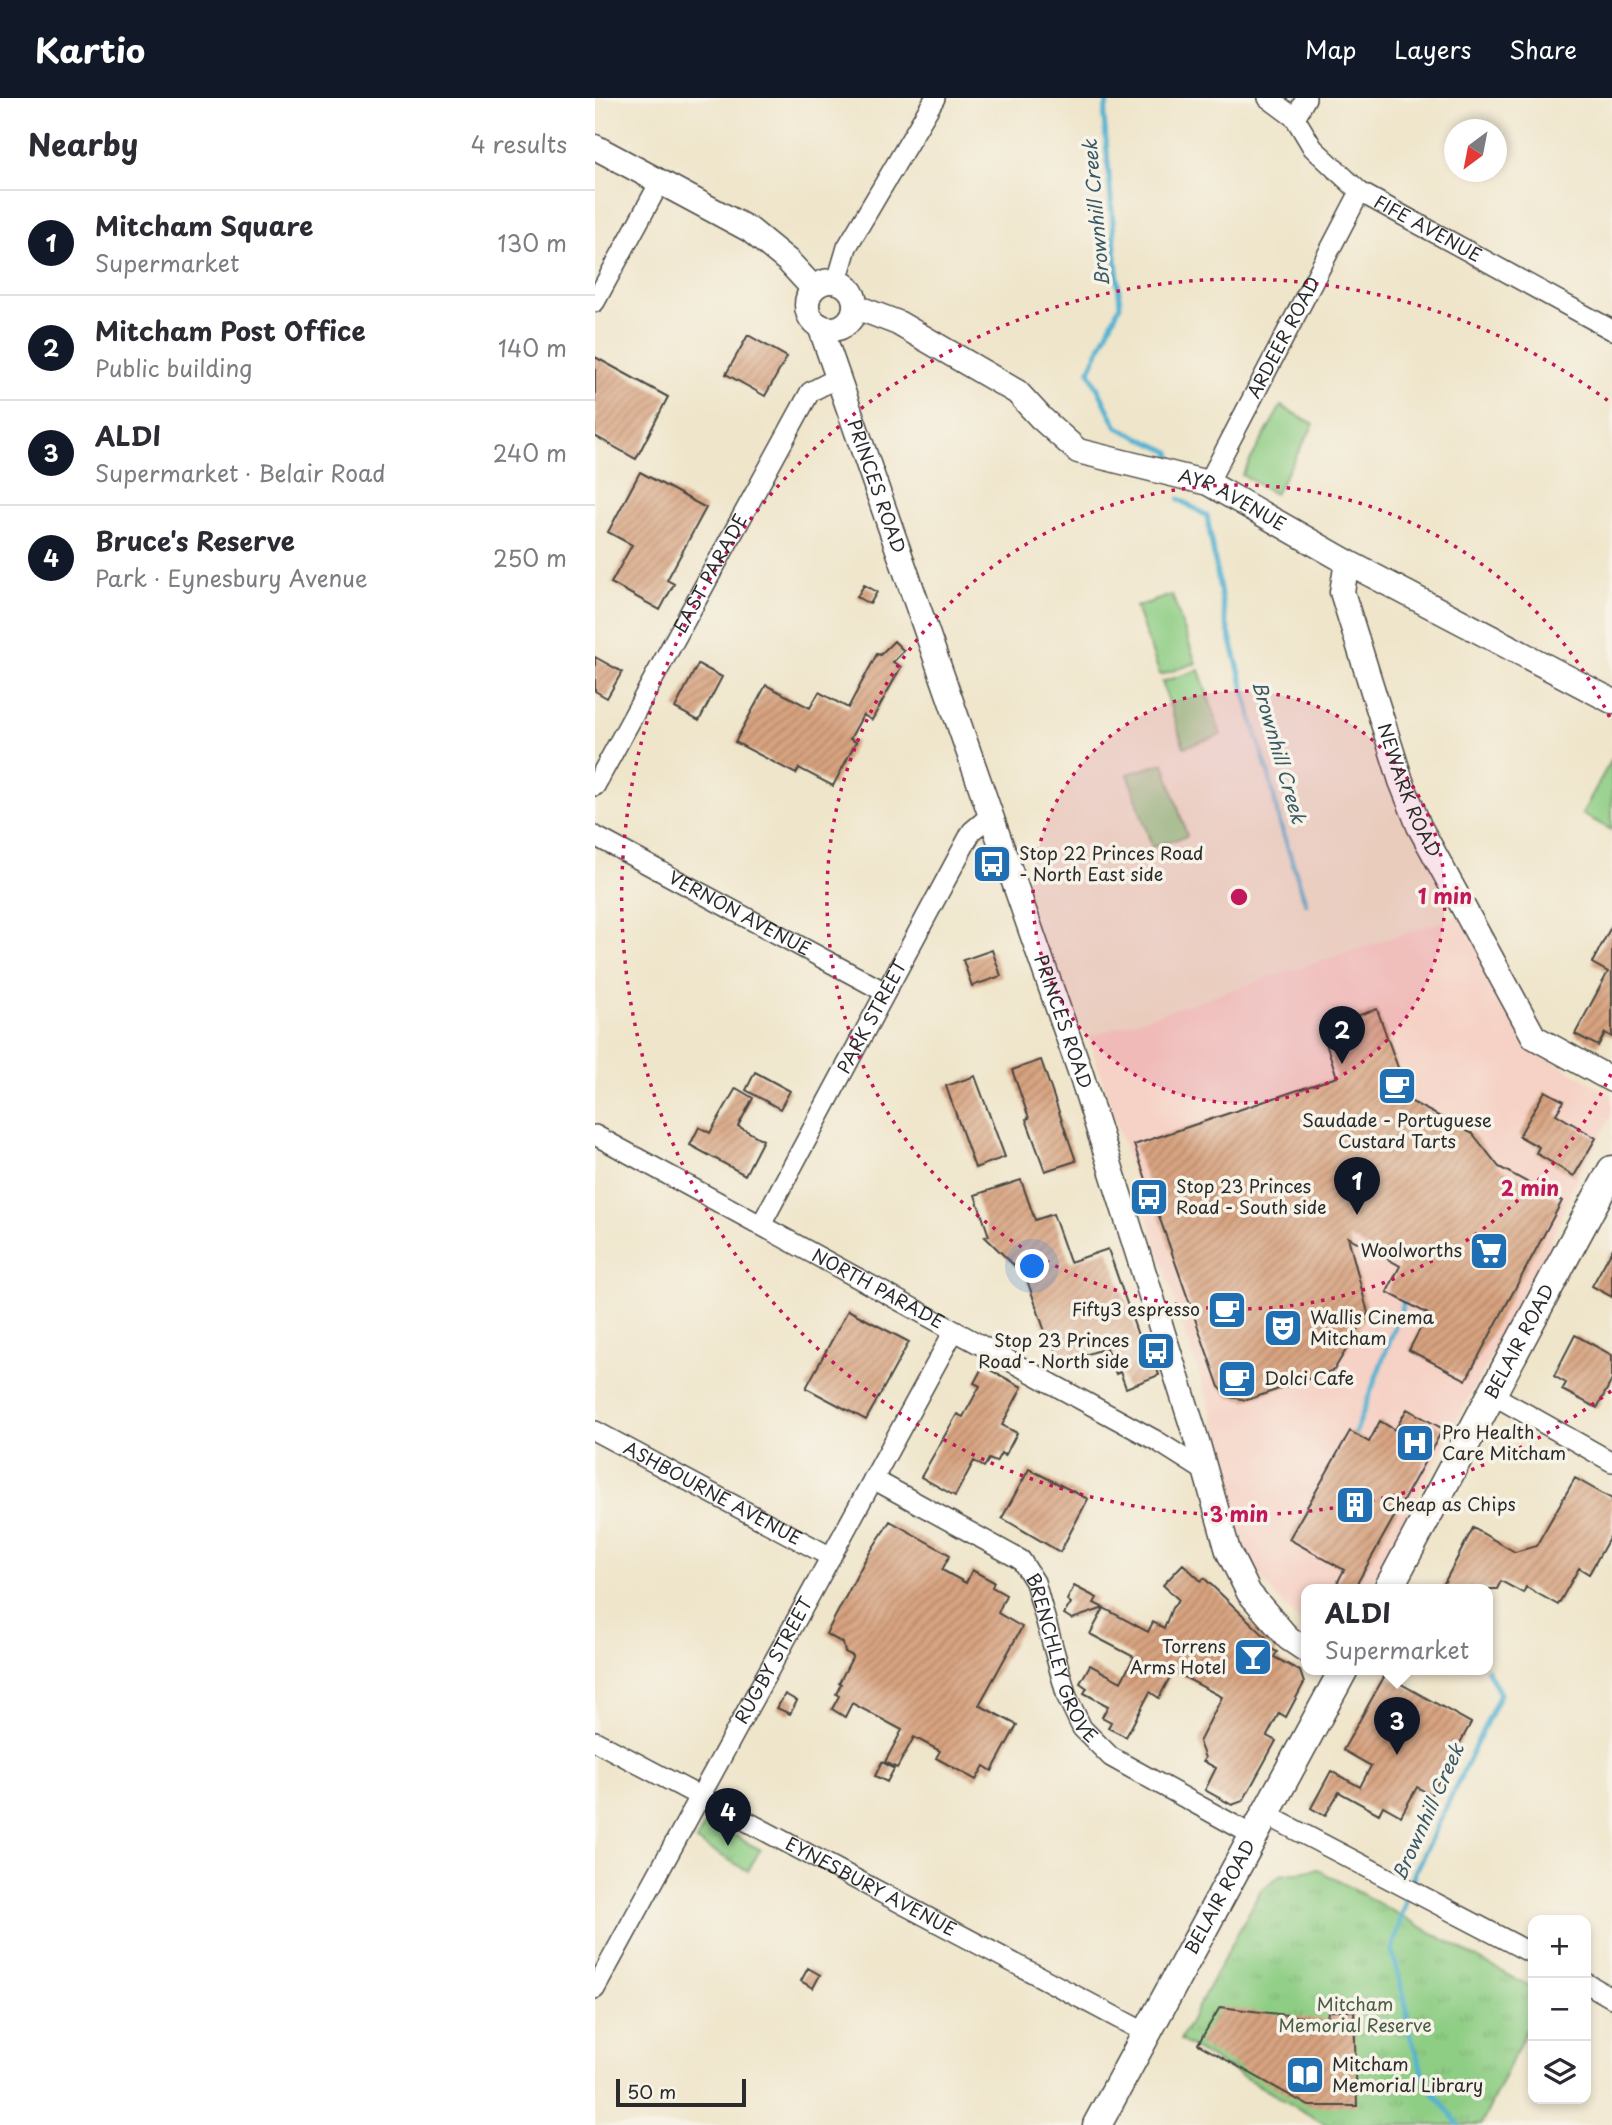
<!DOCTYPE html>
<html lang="en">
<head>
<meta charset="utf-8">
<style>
	:root { --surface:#fff; --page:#f2f2f3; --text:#2b2b33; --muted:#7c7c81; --line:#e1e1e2; --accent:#111827 }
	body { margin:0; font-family:"Playpen Sans",sans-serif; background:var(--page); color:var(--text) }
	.controls { position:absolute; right:21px; bottom:21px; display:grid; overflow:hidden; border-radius:14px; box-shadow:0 4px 10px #0003 }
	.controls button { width:63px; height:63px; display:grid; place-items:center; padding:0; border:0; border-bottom:2px solid var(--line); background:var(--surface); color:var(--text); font:35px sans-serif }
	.compass { position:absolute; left:849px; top:21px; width:63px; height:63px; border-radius:50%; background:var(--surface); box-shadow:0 4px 10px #0003; rotate:212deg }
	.scale { position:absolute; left:21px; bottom:18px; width:130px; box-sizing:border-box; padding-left:7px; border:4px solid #2b2b2b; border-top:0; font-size:19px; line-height:24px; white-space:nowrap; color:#2b2b2b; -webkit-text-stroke:5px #f7f3e8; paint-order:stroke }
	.you { position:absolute; left:438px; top:1169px; width:24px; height:24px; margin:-18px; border:5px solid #fff; border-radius:50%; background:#1a73e8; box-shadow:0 0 0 10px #1a73e833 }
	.badge { display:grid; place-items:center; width:46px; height:46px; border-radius:50%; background:var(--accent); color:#fff; font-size:23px; font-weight:700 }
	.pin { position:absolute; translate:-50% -58px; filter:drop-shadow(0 2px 4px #0008) }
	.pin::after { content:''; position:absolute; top:37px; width:24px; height:21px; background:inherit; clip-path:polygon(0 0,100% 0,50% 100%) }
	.popup { position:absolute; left:706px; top:1486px; width:192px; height:91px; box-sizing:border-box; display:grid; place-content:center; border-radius:14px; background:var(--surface); filter:drop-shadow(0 2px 5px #0005); font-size:23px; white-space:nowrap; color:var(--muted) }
	.popup b { font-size:26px; color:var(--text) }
	.popup::after { content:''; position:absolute; left:50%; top:100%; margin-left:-14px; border:14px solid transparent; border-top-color:var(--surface) }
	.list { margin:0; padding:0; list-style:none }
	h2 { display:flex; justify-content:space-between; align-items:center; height:91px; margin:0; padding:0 28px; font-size:30px }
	h2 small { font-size:23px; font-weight:400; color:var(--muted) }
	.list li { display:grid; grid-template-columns:46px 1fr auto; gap:21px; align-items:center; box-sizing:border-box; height:105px; padding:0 28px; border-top:2px solid var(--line) }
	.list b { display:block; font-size:26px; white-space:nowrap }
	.list p { margin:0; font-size:23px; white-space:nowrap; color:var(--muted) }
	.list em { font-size:23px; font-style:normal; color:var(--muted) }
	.icon { flex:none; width:38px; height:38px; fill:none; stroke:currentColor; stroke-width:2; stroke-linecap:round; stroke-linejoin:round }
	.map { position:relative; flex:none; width:1017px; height:2027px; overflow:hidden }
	header { display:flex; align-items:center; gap:42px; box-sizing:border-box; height:98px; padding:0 35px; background:var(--accent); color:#fff }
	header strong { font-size:33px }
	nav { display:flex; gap:38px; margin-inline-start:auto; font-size:24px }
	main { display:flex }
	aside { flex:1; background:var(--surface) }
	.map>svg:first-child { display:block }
	.built { fill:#f6d1c5 }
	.grass { fill:url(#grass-tufts); stroke:#5c7c58; stroke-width:2 }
	.pitch { fill:#8ecd84; stroke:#5c7c58; stroke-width:2 }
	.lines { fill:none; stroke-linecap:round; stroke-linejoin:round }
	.stream { stroke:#52b2d1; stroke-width:5 }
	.building { fill:url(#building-hatch) }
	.minor-casing { stroke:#484743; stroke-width:22 }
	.tertiary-casing { stroke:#484743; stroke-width:27 }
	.secondary-casing { stroke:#484743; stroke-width:31 }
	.minor { stroke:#fff; stroke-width:19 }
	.tertiary { stroke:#fff; stroke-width:24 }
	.secondary { stroke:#fff; stroke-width:28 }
	.ring { fill:none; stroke:#c2185b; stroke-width:3.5; stroke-dasharray:3.5 7 }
	.labels { text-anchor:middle; stroke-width:7; stroke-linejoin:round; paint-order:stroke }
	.street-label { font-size:18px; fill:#2b2b2b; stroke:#f7f3e8 }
	.poi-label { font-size:18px; fill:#2b2b2b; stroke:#f7f3e8; text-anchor:start }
	.park-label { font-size:18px; fill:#495c46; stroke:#f7f3e8 }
	.water-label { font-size:19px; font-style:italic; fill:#395a65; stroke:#f7f3e8 }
	.centre { fill:#c2185b; stroke:#f7f3e8; stroke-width:3.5 }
	.ring-label { font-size:21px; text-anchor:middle; font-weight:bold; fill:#c2185b; stroke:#f7f3e8; stroke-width:7; stroke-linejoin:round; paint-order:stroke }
</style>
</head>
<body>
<header>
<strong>Kartio</strong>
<nav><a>Map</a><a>Layers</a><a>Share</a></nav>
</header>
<main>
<aside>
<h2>Nearby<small>4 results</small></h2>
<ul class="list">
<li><span class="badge">1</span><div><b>Mitcham Square</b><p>Supermarket</p></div><em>130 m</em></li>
<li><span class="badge">2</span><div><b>Mitcham Post Office</b><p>Public building</p></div><em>140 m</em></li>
<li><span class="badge">3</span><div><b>ALDI</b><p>Supermarket · Belair Road</p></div><em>240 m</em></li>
<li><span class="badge">4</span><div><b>Bruce's Reserve</b><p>Park · Eynesbury Avenue</p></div><em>250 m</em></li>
</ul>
</aside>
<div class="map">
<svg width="1017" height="2027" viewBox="0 0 1017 2027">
	<defs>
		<pattern id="grass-tufts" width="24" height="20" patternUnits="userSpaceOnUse" patternTransform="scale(1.75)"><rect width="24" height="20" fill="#8ecd84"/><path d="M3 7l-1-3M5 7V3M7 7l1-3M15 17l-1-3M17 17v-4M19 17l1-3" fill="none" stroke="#7bb072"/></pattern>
		<pattern id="building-hatch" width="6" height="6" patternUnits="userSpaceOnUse" patternTransform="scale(1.75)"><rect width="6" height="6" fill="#d8a380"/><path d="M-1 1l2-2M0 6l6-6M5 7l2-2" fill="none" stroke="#af8569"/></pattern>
	</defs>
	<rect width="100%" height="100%" fill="#f7f3e8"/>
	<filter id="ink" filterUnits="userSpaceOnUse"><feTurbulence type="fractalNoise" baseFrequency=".0143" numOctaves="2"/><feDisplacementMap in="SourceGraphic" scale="14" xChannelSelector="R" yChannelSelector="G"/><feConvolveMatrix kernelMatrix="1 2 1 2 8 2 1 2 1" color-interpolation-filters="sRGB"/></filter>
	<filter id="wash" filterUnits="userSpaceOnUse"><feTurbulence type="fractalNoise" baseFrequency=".00686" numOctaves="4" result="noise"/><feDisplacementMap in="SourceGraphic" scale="28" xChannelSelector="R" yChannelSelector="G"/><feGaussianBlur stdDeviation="1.57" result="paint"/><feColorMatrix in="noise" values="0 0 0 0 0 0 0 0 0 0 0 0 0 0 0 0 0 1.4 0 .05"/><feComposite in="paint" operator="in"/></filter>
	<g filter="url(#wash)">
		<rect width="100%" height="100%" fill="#efe5ca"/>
		<path class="built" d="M866 817 938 952 1017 997V1017L977 1091 950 1156 773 1491H711V1529L682 1500 652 1461 626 1343 493 939Z"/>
		<path class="grass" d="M112 1722 165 1752 153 1773 101 1743Z
			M722 1771 938 1891V1918L886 2027H732L585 1942 666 1792 686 1777Z"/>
		<path class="pitch" d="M686 308 719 326 680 396 647 377Z
			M577 497 601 565 565 577 541 509Z
			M604 572 626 637 589 649 567 584Z
			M1017 660V732L987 716Z
			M569 665 592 738 557 749 533 676Z"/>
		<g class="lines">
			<path class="stream" d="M513 0 509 19 525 207 494 273 522 329 575 354 578 369
				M584 401 612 418 630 520 658 625 675 681 684 722 711 806
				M760 1336 809 1204
				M816 1786 820 1774 905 1596 892 1571
				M813 1796 797 1852 811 1907 815 1936 831 1985 864 2027"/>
		</g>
		<g id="blocks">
			<path class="building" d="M153 237 192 259 170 298 131 276Z
				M0 259 73 299 41 361 0 338Z
				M45 374 111 410 72 482 79 486 65 512 16 485 37 447 13 434Z
				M269 487 282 494 275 506 262 499Z
				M299 543 309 553 298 564 306 569 277 622 268 617 255 641 261 644 238 688 204 670 201 676 140 644 171 587 215 610 224 594 253 610 282 556 285 557Z
				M0 559 27 574 12 600 0 593Z
				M103 566 127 579 104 623 80 610Z
				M1017 827V939L1010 935 1003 948 980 936 1013 874 997 865Z
				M397 852 406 878 377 888 368 862Z
				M782 911 815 1003 878 1036 904 1069 967 1103 871 1282 814 1252 833 1216 792 1194 805 1168 753 1139 773 1215 739 1272 652 1302 635 1299 624 1289 539 1047 742 979 726 930Z
				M446 962 481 1063 450 1073 431 1021 434 1020 417 972Z
				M160 974 195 993 185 1011 151 992Z
				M380 978 410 1059 380 1070 351 988Z
				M141 990 158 1000 143 1028 168 1042 150 1077 95 1047 104 1029 115 1035Z
				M950 993 969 1003 961 1016 1001 1040 979 1078 941 1055 944 1049 924 1038Z
				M426 1082 440 1122 458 1116 475 1164 513 1151 545 1243 551 1241 564 1277 531 1290 525 1274 521 1276 511 1250 466 1265 458 1244 454 1245 431 1179 390 1139 394 1138 380 1097Z
				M1017 1152V1199L997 1188Z
				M253 1212 314 1244 271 1322 211 1290Z
				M980 1237 1017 1257V1282L1002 1310 967 1292 971 1285 959 1278Z
				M388 1268 427 1289 407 1327 422 1335 410 1358 406 1355 401 1364 394 1361 389 1369 379 1363 360 1398 326 1379 362 1316 368 1319 385 1288 379 1285Z
				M812 1311 848 1331 759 1491H739L749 1472 694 1441 755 1333 774 1344 785 1323 800 1332Z
				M434 1371 493 1401 465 1454 407 1420Z
				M980 1380 1017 1401V1435L994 1476 984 1470 963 1507 931 1489 928 1495 906 1483 902 1491H846L878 1430 920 1454 941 1448Z
				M295 1423 355 1457 347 1472 371 1485 377 1472 399 1484 397 1489 411 1497 403 1515 427 1529 384 1607 422 1627 397 1673 389 1668 381 1682 341 1660 345 1653 319 1639 302 1670 290 1664 307 1632 257 1605 250 1619 237 1611 244 1598 241 1596 246 1586 244 1585 258 1558 250 1554 248 1545 231 1536 270 1462Z
				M588 1466 606 1483 609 1480 675 1543 671 1548 682 1554 679 1559 705 1573 709 1585 691 1619 684 1615 672 1638 681 1643 648 1703 637 1707 610 1692 621 1670 608 1663 610 1660 604 1644 627 1599 578 1573 564 1600 555 1594 531 1639 513 1630 516 1624 507 1619 513 1608 489 1595 492 1590 485 1585 495 1567 526 1584 539 1559 495 1536 509 1510 553 1534 558 1524 569 1530 577 1510 584 1502 568 1487Z
				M479 1488 502 1500 499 1505 509 1510 477 1521 469 1516 476 1505 472 1502Z
				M790 1577 876 1625 836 1697 822 1689 806 1718 788 1708 784 1716 744 1694 730 1718 716 1710 736 1673 765 1689 776 1668 748 1652Z
				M190 1596 202 1603 195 1616 182 1610Z
				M287 1664 299 1671 292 1684 280 1678Z
				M213 1870 225 1877 218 1890 206 1883Z
				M625 1909 732 1922 733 1913H759L762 2008H714L603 1946Z"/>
		</g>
	</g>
	<g filter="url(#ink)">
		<use href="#blocks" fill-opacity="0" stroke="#484743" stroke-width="2"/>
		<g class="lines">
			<g class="minor-casing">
				<g id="minor">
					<path id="s1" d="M673 0 700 20 718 50 765 94 1017 232"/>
					<path d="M700 20 711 0"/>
					<path d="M242 183 252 149 340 0"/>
					<path d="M0 204 65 84"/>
					<path id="s2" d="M613 385 765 94"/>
					<path id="s3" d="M0 688 215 294 244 279"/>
					<path id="s4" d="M0 738 290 894"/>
					<path id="s5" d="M0 1037 562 1343 611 1374"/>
					<path id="s6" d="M166 1127 377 733 396 717"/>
					<path d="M898 1297 1017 1364"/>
					<path id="s7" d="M0 1333 236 1459"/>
					<path id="s8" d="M278 1381 426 1462 440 1484 472 1599 487 1630 516 1659 659 1738"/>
					<path id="s9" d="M0 1643 551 1935"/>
					<path d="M670 1716 938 1856"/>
					<path d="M991 1885 1017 1900"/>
					<path id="s10" d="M0 1891 359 1233"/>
				</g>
			</g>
			<g class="tertiary-casing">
				<g id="tertiary">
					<path d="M0 49 155 132 193 163 218 190"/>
					<circle cx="236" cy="207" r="24"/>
					<path id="s11" d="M261 209 303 225 422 294 446 320 483 353 613 385 752 464 1017 603"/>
					<path id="s12" d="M225 228 486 976 602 1343 633 1453 654 1495 693 1540 711 1552"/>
					<path id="s13" d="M752 464 747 494 806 683 824 728 939 939 1017 982"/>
				</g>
			</g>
			<g class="secondary-casing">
				<g id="secondary">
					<path id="s14" d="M793 1491C868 1352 941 1211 1017 1072"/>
					<path id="s15" d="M502 2027 749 1571"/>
				</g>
			</g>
			<use href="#minor" class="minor"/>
			<use href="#tertiary" class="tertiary"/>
			<use href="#secondary" class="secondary"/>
		</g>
	</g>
	<circle cx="644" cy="799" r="206" fill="#c2185b" fill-opacity=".12"/>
	<g class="ring">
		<circle cx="644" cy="799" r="206"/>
		<path d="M1016 976A412 412 0 1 1 1016 622"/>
		<path d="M1016 1293A618 618 0 1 1 1016 305"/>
	</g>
	<defs>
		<g id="bus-square" transform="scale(2.0125)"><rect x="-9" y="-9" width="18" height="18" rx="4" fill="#1f6fb2" stroke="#f7f3e8"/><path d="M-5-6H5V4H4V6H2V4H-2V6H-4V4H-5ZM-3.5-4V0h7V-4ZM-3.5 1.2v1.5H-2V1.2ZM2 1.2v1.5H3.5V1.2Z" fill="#fff"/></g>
		<g id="cafe-square" transform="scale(2.0125)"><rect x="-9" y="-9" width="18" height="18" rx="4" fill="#1f6fb2" stroke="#f7f3e8"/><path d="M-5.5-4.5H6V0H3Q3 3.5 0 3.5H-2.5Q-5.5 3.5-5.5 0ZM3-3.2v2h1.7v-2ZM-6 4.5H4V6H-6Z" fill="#fff"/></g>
		<g id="supermarket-square" transform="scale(2.0125)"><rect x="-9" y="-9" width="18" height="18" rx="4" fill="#1f6fb2" stroke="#f7f3e8"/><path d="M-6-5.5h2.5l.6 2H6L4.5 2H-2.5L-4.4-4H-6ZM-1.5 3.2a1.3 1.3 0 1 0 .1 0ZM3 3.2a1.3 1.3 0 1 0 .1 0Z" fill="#fff"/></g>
		<g id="theatre-square" transform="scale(2.0125)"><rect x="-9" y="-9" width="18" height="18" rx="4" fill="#1f6fb2" stroke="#f7f3e8"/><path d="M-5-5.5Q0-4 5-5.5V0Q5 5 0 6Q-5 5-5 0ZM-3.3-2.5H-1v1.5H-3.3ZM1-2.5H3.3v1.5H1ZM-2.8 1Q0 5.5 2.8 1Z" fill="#fff"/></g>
		<g id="hospital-square" transform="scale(2.0125)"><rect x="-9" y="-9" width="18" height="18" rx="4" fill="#1f6fb2" stroke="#f7f3e8"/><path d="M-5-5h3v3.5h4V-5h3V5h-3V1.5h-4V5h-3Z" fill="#fff"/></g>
		<g id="building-square" transform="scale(2.0125)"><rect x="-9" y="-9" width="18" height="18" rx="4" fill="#1f6fb2" stroke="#f7f3e8"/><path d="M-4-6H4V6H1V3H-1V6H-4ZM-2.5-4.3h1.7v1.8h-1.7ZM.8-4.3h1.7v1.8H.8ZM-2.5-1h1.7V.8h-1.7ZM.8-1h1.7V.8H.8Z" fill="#fff"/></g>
		<g id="bar-square" transform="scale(2.0125)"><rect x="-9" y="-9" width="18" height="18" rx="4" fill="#1f6fb2" stroke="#f7f3e8"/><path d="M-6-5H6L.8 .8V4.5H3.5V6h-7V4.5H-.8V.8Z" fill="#fff"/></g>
		<g id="library-square" transform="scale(2.0125)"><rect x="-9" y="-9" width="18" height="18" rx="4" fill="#1f6fb2" stroke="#f7f3e8"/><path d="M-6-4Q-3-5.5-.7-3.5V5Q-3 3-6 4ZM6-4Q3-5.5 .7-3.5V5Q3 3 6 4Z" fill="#fff"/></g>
	</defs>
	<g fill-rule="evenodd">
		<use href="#bus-square" x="397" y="766"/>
		<use href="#cafe-square" x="802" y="988"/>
		<use href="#bus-square" x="554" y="1099"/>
		<use href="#supermarket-square" x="894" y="1153"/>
		<use href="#cafe-square" x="632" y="1212"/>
		<use href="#theatre-square" x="688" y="1230"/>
		<use href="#bus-square" x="561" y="1253"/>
		<use href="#cafe-square" x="642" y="1281"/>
		<use href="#hospital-square" x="820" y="1345"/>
		<use href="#building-square" x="760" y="1407"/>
		<use href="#bar-square" x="658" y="1559"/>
		<use href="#library-square" x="710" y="1977"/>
	</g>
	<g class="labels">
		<g class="street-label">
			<text dy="6" stroke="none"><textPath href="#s1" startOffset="210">FIFE AVENUE</textPath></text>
			<text dy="6" stroke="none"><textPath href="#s2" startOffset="164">ARDEER ROAD</textPath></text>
			<text dy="6" stroke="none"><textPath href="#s12" startOffset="170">PRINCES ROAD</textPath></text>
			<text dy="6" stroke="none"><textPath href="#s11" startOffset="430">AYR AVENUE</textPath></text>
			<text dy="6" stroke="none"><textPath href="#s3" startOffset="242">EAST PARADE</textPath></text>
			<text dy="6" stroke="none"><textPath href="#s13" startOffset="240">NEWARK ROAD</textPath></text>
			<text dy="6" stroke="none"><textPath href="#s4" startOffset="164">VERNON AVENUE</textPath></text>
			<text dy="6" stroke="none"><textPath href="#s6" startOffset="236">PARK STREET</textPath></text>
			<text dy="6" stroke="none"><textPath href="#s12" startOffset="737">PRINCES ROAD</textPath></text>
			<text dy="6" stroke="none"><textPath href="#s5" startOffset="322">NORTH PARADE</textPath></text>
			<text dy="6" stroke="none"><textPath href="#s14" startOffset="280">BELAIR ROAD</textPath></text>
			<text dy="6" stroke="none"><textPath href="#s7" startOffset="133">ASHBOURNE AVENUE</textPath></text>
			<text dy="6" stroke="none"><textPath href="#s8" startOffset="276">BRENCHLEY GROVE</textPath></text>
			<text dy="6" stroke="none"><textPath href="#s10" startOffset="374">RUGBY STREET</textPath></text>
			<text dy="6" stroke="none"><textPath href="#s9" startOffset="312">EYNESBURY AVENUE</textPath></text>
			<text dy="6" stroke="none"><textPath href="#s15" startOffset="259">BELAIR ROAD</textPath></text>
		</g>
		<g class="poi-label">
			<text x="424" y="762">Stop 22 Princes Road<tspan x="424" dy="21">- North East side</tspan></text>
			<text x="802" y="1029" text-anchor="middle">Saudade - Portuguese<tspan x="802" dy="21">Custard Tarts</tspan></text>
			<text x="581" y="1095">Stop 23 Princes<tspan x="581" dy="21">Road - South side</tspan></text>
			<text x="867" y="1159" text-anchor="end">Woolworths</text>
			<text x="605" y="1218" text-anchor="end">Fifty3 espresso</text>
			<text x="715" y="1226">Wallis Cinema<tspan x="715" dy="21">Mitcham</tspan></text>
			<text x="534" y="1249" text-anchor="end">Stop 23 Princes<tspan x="534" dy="21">Road - North side</tspan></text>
			<text x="669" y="1287">Dolci Cafe</text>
			<text x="847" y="1341">Pro Health<tspan x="847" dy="21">Care Mitcham</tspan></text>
			<text x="787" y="1413">Cheap as Chips</text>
			<text x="631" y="1555" text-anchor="end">Torrens<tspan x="631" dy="21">Arms Hotel</tspan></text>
			<text x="737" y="1973">Mitcham<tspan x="737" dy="21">Memorial Library</tspan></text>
		</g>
		<g class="park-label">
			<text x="760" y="1913">Mitcham<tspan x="760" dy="21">Memorial Reserve</tspan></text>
		</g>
		<g class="water-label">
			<text transform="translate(501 115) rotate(-95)" y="7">Brownhill Creek</text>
			<text transform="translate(684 654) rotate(74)" y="7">Brownhill Creek</text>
			<text transform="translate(833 1714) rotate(-66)" y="7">Brownhill Creek</text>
		</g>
	</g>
	<circle cx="644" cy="799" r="10" class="centre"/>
	<g class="ring-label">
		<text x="850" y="806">1 min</text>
		<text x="935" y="1098">2 min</text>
		<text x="644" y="1424">3 min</text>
	</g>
</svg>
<div class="controls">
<button>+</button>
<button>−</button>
<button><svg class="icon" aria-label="layers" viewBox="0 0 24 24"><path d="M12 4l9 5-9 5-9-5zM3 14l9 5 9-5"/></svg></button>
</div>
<svg class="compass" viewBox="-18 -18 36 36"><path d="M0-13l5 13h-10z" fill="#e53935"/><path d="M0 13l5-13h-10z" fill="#7c7c81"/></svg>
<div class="scale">50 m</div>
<div class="you"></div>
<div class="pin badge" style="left:762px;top:1117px">1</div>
<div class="pin badge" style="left:747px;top:966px">2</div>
<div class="pin badge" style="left:802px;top:1657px">3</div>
<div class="popup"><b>ALDI</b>Supermarket</div>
<div class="pin badge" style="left:133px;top:1748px">4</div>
</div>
</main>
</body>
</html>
